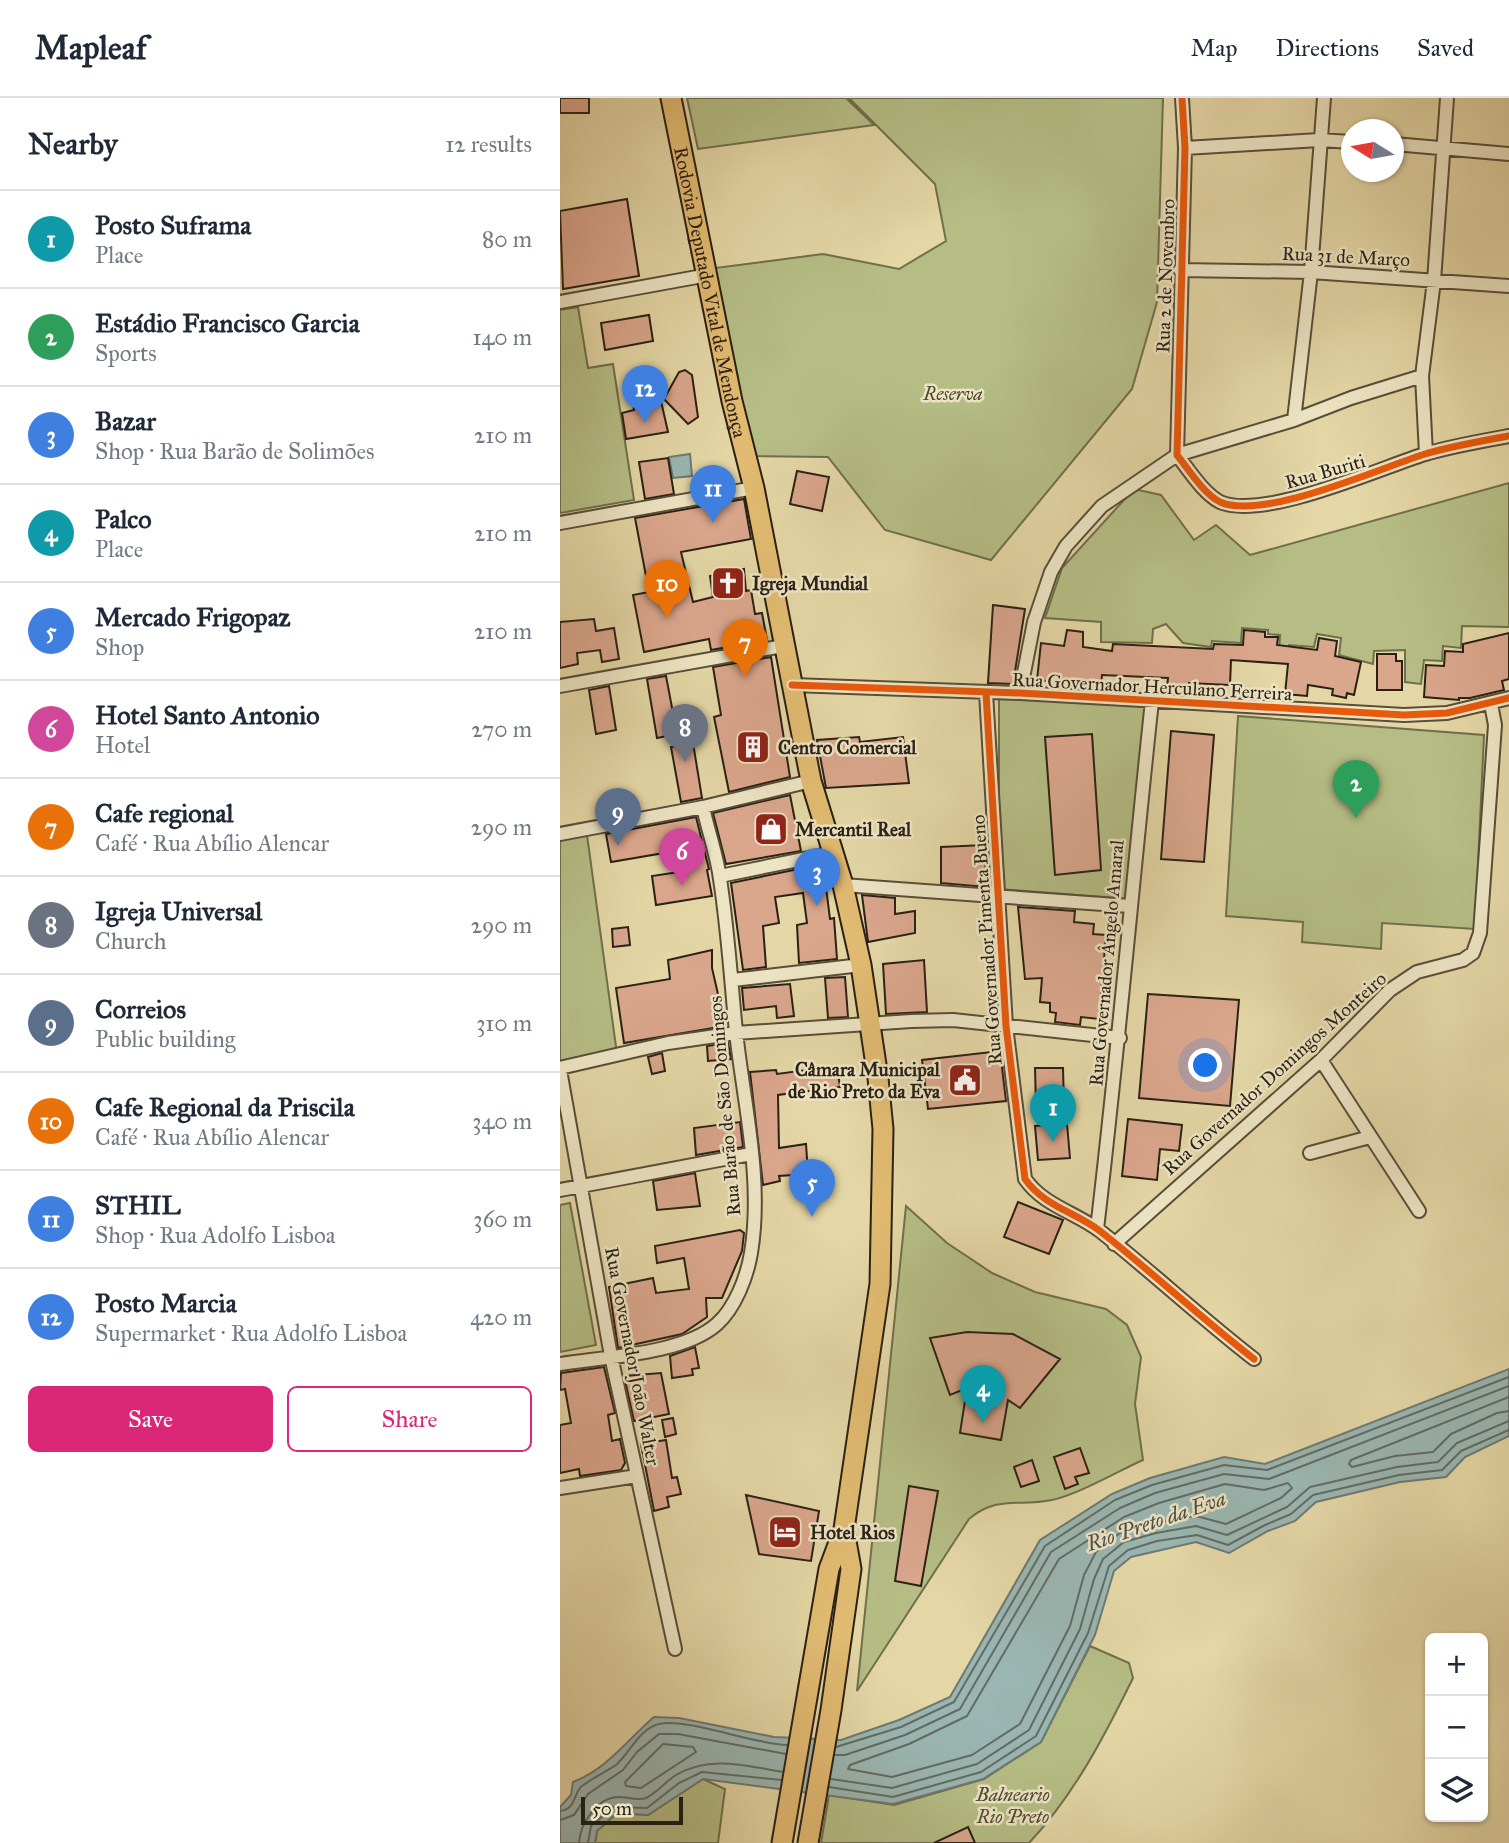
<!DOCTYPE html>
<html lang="en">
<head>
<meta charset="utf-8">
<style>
	:root { --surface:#fff; --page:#f6f6f7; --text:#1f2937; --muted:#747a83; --line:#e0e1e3; --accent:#db2777 }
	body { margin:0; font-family:"IM FELL Great Primer",serif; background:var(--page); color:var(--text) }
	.controls { position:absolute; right:21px; bottom:21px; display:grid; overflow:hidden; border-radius:10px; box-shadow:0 2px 5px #0004 }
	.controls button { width:63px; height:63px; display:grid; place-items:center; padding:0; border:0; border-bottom:2px solid var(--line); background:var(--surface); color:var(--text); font:35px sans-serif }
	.compass { position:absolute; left:781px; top:21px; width:63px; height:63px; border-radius:50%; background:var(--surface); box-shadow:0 2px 5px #0004; rotate:281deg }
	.scale { position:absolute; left:21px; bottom:18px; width:102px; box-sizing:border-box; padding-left:7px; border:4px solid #2a2115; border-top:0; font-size:19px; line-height:24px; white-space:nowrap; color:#2a2115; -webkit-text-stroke:5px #ede4c4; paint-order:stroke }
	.you { position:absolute; left:646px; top:968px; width:24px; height:24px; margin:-18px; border:5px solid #fff; border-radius:50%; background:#1a73e8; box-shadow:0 0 0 10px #1a73e833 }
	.badge { display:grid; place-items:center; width:46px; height:46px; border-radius:50%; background:var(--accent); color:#fff; font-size:23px; font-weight:700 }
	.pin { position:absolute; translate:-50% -58px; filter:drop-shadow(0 2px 4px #0008) }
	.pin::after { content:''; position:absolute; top:37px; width:24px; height:21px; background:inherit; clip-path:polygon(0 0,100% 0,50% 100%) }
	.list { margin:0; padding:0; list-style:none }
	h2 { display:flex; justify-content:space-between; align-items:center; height:91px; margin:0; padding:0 28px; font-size:30px }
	h2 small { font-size:23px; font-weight:400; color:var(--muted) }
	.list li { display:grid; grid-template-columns:46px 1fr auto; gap:21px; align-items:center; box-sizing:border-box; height:98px; padding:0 28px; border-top:2px solid var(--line) }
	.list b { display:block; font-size:26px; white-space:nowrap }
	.list p { margin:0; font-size:23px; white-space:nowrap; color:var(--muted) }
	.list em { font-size:23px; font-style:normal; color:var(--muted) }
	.actions { display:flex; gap:14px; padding:21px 28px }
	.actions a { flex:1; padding:16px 0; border:2px solid var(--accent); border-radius:10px; text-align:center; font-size:24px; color:var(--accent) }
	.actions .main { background:var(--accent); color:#fff }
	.icon { flex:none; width:38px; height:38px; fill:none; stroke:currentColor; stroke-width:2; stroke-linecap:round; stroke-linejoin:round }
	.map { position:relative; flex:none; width:949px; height:1745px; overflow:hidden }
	header { display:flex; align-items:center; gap:42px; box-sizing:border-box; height:98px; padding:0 35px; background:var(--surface); border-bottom:2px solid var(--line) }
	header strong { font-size:33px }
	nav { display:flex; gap:38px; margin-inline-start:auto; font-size:24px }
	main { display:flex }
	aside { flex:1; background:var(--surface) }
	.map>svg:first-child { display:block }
	.green { fill:#b5bd85; stroke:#706f4d; stroke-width:2 }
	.water { fill:#9ab6b2; stroke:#6d7a73; stroke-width:2 }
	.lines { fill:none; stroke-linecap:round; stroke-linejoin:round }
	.shore { stroke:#626c64; stroke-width:2 }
	.building { fill:#daa68c; stroke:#2a2115; stroke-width:2 }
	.street-casing { stroke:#584e39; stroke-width:16 }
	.primary-casing { stroke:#2a2115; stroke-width:23 }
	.street { stroke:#ede4c4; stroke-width:12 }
	.primary { stroke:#e2bb72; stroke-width:19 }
	.cycleway-casing { stroke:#ede4c4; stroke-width:11 }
	.cycleway { stroke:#e8590c; stroke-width:7 }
	.labels { text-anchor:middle; stroke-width:5; stroke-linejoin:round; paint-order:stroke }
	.street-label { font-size:19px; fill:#2a2115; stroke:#ede4c4 }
	.park-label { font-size:19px; font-style:italic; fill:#4d4831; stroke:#ede4c4 }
	.poi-label { font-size:19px; font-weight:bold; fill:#2a2115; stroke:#ede4c4; text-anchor:start }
	.water-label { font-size:21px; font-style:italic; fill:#4c4e44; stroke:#ede4c4 }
</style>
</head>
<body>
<header>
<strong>Mapleaf</strong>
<nav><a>Map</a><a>Directions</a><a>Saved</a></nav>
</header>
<main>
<aside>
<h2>Nearby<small>12 results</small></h2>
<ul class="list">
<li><span class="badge" style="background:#0f9aa8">1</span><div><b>Posto Suframa</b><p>Place</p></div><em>80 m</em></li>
<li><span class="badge" style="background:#2e9e5b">2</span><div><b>Estádio Francisco Garcia</b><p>Sports</p></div><em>140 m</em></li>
<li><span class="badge" style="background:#3f7fe0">3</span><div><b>Bazar</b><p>Shop · Rua Barão de Solimões</p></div><em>210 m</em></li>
<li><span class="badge" style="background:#0f9aa8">4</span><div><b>Palco</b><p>Place</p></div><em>210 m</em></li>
<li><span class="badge" style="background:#3f7fe0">5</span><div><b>Mercado Frigopaz</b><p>Shop</p></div><em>210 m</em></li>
<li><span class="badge" style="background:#d1479c">6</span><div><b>Hotel Santo Antonio</b><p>Hotel</p></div><em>270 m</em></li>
<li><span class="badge" style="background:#e8710a">7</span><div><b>Cafe regional</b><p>Café · Rua Abílio Alencar</p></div><em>290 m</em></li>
<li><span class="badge" style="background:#6b7280">8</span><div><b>Igreja Universal</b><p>Church</p></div><em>290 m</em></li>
<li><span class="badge" style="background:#5c6f8a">9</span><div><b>Correios</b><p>Public building</p></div><em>310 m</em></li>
<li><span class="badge" style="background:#e8710a">10</span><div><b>Cafe Regional da Priscila</b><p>Café · Rua Abílio Alencar</p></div><em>340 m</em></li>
<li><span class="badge" style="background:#3f7fe0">11</span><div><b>STHIL</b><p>Shop · Rua Adolfo Lisboa</p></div><em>360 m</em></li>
<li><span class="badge" style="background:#3f7fe0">12</span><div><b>Posto Marcia</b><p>Supermarket · Rua Adolfo Lisboa</p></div><em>420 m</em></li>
</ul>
<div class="actions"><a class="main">Save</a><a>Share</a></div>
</aside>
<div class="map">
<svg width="949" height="1745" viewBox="0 0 949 1745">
	<rect width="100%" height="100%" fill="#e4d6a5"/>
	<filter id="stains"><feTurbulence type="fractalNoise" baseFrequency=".00286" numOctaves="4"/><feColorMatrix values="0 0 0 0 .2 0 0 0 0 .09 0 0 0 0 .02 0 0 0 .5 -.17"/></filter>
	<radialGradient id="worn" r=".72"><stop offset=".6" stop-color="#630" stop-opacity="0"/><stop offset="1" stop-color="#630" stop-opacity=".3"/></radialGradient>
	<path class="green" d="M127 0H286L314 27 138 51Z
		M289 0H603L597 204 572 291 431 462 325 432 268 359 191 358 155 170 263 156 339 171 386 143 375 86Z
		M18 209 28 270 53 266 74 402 0 415V212Z
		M949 385V529L902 528 901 550 883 548 882 563 864 562 861 586 845 584V552L814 553 813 566 779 557 781 540 757 536 754 549 729 547 728 556 719 555 720 537 708 536V532L682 530 681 545 652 543 651 549 623 545 606 526 593 531 592 545 541 544V524L485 520 502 470 574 391 601 397 634 442 656 427 690 457Z
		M439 599 585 607 569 801 439 791Z
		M678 618 924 637 915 831 822 825 821 851 742 844 743 824 666 818Z
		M27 737 57 956 0 966V742Z
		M10 1105 36 1247 0 1254V1107Z
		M346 1108 387 1145 432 1175 475 1194 546 1211 567 1227 581 1259 575 1306 583 1362C558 1373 517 1397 492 1402 459 1409 437 1397 409 1421L297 1593Z
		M530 1548 569 1565 573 1580C544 1639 514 1697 469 1745H261L269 1697 334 1707 424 1681 481 1644Z
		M143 1681 165 1691 158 1745H35L37 1733 57 1715 88 1717Z"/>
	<path class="water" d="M130 356 132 378 113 380 109 359Z
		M949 1271V1338L905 1359 886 1379 840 1384 756 1404 735 1423 708 1433 669 1455 636 1444 571 1459 554 1473 535 1537 481 1644 423 1681 333 1706 143 1681 88 1717 57 1715 37 1733 35 1745H0V1709L11 1697 13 1684C47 1671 67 1642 94 1619L119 1620 214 1639 281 1642 339 1622 390 1599 480 1442 552 1396 590 1380 664 1359 705 1366Z"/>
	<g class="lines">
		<path class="shore" d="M949 1299 791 1362 789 1366 792 1369 835 1358 873 1354 891 1336 937 1315 949 1313
			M728 1385 732 1390 721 1400 666 1426 636 1418 592 1425 560 1435 536 1454 524 1477 510 1528 460 1626 412 1657 332 1679 288 1671 290 1667 349 1646 407 1618 499 1461 564 1419 599 1405 665 1386 704 1392Z
			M103 1646 133 1649 136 1654 81 1690 66 1688 65 1684Z
			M276 1649 341 1629 394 1604 485 1448 555 1402 592 1387 664 1367 707 1372 949 1279
			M275 1657H285L345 1637 400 1611 491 1454 560 1410 595 1395 664 1376 709 1381 949 1288
			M271 1681 332 1690 417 1666 469 1632 520 1531 534 1481 543 1461 564 1444 596 1435 636 1428 667 1437 727 1409 750 1389 837 1369 878 1364 897 1345 949 1323
			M269 1689 333 1699 421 1674 476 1638 528 1535 549 1468 568 1452 597 1443 637 1437 668 1447 705 1427 731 1416 753 1397 839 1377 882 1372 901 1353 949 1332
			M0 1713C15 1711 13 1699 20 1690 22 1686 49 1672 56 1667 69 1656 80 1630 99 1626 128 1620 192 1646 227 1647
			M0 1722 14 1717 28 1696 63 1672 77 1654 99 1636H118L226 1656
			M19 1745C20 1726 37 1699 59 1699 67 1699 78 1703 86 1700 97 1695 106 1683 116 1677 149 1657 187 1668 223 1674
			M28 1745 31 1728 53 1709 87 1710 119 1685 142 1674 221 1682"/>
	</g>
	<path class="building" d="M0 0H29V15H0Z
		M67 101 79 178 3 191 0 113Z
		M89 217 93 243 45 252 41 225Z
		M125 272 132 277 138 319 128 326 104 301 119 274Z
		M96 281 108 334 66 341 62 315 74 312 70 287Z
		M108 360 114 396 85 401 79 364Z
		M237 373 269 379 262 413 230 406Z
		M184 401 191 441 121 454 133 504 153 499 150 478 184 471 186 493 191 492 195 516 202 515 207 542 151 552 149 541 84 554 73 497 89 494 75 420Z
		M433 507 465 511 453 586 428 585Z
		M34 521 36 533 54 530 59 561 42 564 40 552 17 555 18 566 0 570V524Z
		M507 532 523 534V549L552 553 553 546 653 551 654 546 683 547 684 532 705 534V539H718L717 547 757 552 759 540 777 543 775 558 801 564 794 597 787 595 786 600 772 597 773 591 748 587 747 598 725 596 728 566 671 562 670 587 629 585V590L607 589 608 580 542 577 541 587 477 582 481 545 504 548Z
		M949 535V581L942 583 944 592 910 600H899V602L864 599 866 567 884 568 885 553 903 554V546Z
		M817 556H836V563H842V592H817Z
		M211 559 230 679 169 694 154 619 161 617 153 569Z
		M106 578 117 636 97 640 87 581Z
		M49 588 56 632 36 636 29 592Z
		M611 633 654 637 644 764 601 761Z
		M532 636 541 772 495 777 485 639Z
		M299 639 300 644 343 639 349 685 266 690 257 642Z
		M133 645 142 700 121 704 111 649Z
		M230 697 241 753 166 766 153 715Z
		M136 719 149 771 147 772 152 798 96 807 92 778 119 774 116 753 51 764 46 736Z
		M425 747 426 789 381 785V749Z
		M263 766 270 821 274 820 277 861 239 865 237 827 247 825 243 795 215 799 219 825 203 828 206 869 183 872 171 785Z
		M302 797 335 800V816L355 813V835L308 844Z
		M458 809 515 813 514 824 534 826 533 836 546 837 539 921 521 919 520 927 495 924 496 915 490 914V905L480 904 482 880 465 881Z
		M68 829 70 847 53 849 52 831Z
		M152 852V870L160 905 154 906 159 929 64 945 56 890 110 881 108 862Z
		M364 862 367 914 326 916 323 866Z
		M285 879 288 919 268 920 265 880Z
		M230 886 234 918 217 920 216 908 184 912 182 890Z
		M588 896 679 902 670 1008 579 1000Z
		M168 945 171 961 148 963 147 948Z
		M440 953 446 1003 368 1011 362 962Z
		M102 955 105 973 92 976 88 959Z
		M277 968 280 989 218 997 219 1050 246 1046 248 1076 219 1078 220 1083 203 1087 190 974 216 972 217 976Z
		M475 970H503L504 1008H476Z
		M568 1021 622 1027 619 1053 600 1051 597 1082 562 1078Z
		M180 1024 183 1049 136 1057 134 1030Z
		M507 1026 510 1060 478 1062 475 1028Z
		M135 1075 140 1108 97 1112 93 1083Z
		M458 1104 503 1122 489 1156 444 1139Z
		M180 1132 184 1135 182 1153 162 1200H146L147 1219 122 1236 58 1250 49 1189 93 1180 96 1195 129 1191 124 1160 97 1165 95 1148Z
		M407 1234 453 1236 500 1261 460 1310 448 1302 441 1342 400 1335 407 1290 390 1297 370 1240Z
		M135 1249 139 1270 132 1271 133 1277 112 1280 110 1258Z
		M44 1269 55 1315 48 1317 52 1343 60 1341 65 1365 61 1372 20 1378 19 1371 0 1375V1327L11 1325 5 1291 0 1292 1 1275Z
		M101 1275 109 1316 74 1323 64 1278Z
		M113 1320 116 1336 105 1339 102 1322Z
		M106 1342 112 1380 117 1379 121 1396 107 1399 109 1409 94 1413 81 1346Z
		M520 1350 529 1375 515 1379 518 1386 505 1391 494 1359Z
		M472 1362 479 1383 461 1389 454 1369Z
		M349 1388 378 1393 361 1488 335 1483Z
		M186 1397 259 1413 251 1463 199 1456Z
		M408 1729 415 1745H374Z"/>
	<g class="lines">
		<g class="street-casing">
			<path id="street" d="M622 0 625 50 617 357C629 372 643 395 660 404 703 423 820 370 865 356 892 348 921 343 949 338
				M834 46 949 56
				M625 50 759 42 792 44
				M620 172 751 174 949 188
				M0 204 148 177
				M734 322 751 174 764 0
				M866 356 862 278 874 183 887 0
				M0 425 194 390
				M232 587 460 595 844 617 887 615 949 600
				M0 588 223 548
				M426 595 446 928 465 1081C484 1108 515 1114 540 1133 592 1174 641 1220 694 1261
				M460 595 474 524 491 474 506 448 542 408 617 357 734 322 791 300 862 278
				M0 736 143 709 251 683
				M160 778 273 755
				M283 787 570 808
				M173 882 301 867
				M761 962 859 1113
				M0 970 108 945 176 935 351 923 393 922 560 940
				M0 972 51 1258 115 1551
				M750 1055 810 1039
				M0 1092 191 1056
				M537 1131C558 955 573 779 592 603
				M554 1146 761 962 830 892 857 874 903 862 913 855 920 835 935 627 931 606
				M0 1266C44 1259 124 1256 157 1226 175 1210 187 1179 191 1155 203 1082 184 1007 176 934 171 883 168 832 160 781 157 757 148 733 143 709
				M0 1390 77 1378"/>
		</g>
		<g class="primary-casing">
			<g id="primary">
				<path id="s1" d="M111 0 172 303 194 390 251 683 283 787 301 867 318 980 323 1031 320 1186 284 1431 269 1471 222 1745"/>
				<path d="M248 1745 271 1612 291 1471 284 1432"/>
			</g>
		</g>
		<use href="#street" class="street"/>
		<use href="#primary" class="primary"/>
		<g class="cycleway-casing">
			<path id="cycleway" d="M622 0 625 50 617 357C629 372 643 395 660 404 703 423 820 370 865 356 892 348 921 343 949 338
				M232 587 460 595 844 617 887 615 949 600
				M426 595 446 928 465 1081C484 1108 515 1114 540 1133 592 1174 641 1220 694 1261"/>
		</g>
		<use href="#cycleway" class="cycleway"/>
	</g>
	<defs>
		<g id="church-square" transform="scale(1.75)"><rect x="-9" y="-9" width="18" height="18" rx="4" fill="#8f2418" stroke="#ede4c4"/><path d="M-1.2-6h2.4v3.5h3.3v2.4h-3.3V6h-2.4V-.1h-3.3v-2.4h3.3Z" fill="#fff"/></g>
		<g id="building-square" transform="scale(1.75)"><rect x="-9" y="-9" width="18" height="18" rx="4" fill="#8f2418" stroke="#ede4c4"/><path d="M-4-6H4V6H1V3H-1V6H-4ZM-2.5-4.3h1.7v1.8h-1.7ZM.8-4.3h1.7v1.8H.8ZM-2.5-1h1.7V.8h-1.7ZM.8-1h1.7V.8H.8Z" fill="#fff"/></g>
		<g id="shop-square" transform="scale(1.75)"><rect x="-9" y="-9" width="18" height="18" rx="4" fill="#8f2418" stroke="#ede4c4"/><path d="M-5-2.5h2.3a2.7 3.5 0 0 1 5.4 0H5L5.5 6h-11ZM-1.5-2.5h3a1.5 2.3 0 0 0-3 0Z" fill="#fff"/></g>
		<g id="civic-square" transform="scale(1.75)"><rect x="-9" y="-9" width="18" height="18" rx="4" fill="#8f2418" stroke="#ede4c4"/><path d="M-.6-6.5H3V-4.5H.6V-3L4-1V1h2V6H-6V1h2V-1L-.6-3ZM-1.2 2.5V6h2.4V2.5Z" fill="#fff"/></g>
		<g id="hotel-square" transform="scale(1.75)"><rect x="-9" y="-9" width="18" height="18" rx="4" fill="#8f2418" stroke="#ede4c4"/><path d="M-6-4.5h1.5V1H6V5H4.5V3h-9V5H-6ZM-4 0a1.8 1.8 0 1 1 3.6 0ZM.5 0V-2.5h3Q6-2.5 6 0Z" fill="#fff"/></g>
	</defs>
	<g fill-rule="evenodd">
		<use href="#church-square" x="168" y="485"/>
		<use href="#building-square" x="193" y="649"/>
		<use href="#shop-square" x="211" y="731"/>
		<use href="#civic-square" x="405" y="982"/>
		<use href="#hotel-square" x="225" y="1434"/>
	</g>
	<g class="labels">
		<g class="street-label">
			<text transform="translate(786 158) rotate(3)" y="7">Rua 31 de Março</text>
			<text transform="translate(605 178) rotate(-88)" y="7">Rua 2 de Novembro</text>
			<text dy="7" stroke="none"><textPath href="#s1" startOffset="198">Rodovia Deputado Vital de Mendonça</textPath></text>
			<text transform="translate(765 373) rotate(-16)" y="7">Rua Buriti</text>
			<text transform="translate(592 588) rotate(3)" y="7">Rua Governador Herculano Ferreira</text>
			<text transform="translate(426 842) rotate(-94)" y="7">Rua Governador Pimenta Bueno</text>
			<text transform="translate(546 865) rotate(-85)" y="7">Rua Governador Ângelo Amaral</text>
			<text transform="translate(714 975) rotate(-42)" y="7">Rua Governador Domingos Monteiro</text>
			<text transform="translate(164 1008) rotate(-95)" y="7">Rua Barão de São Domingos</text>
			<text transform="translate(73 1258) rotate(79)" y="7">Rua Governador João Walter</text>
		</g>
		<g class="park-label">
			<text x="393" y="302">Reserva</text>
			<text x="453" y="1703">Balneario<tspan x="453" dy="22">Rio Preto</tspan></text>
		</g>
		<g class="poi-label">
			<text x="192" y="492">Igreja Mundial</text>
			<text x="218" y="656">Centro Comercial</text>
			<text x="235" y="738">Mercantil Real</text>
			<text x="380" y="978" text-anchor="end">Câmara Municipal<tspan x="380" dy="22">de Rio Preto da Eva</tspan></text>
			<text x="250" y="1441">Hotel Rios</text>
		</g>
		<g class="water-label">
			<text transform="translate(596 1423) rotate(-19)" y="7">Rio Preto da Eva</text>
		</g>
	</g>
	<rect width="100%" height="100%" filter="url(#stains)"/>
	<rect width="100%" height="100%" fill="url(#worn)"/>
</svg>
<div class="controls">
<button>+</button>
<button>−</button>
<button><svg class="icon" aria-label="layers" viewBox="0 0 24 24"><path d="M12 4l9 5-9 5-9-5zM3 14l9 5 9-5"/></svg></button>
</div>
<svg class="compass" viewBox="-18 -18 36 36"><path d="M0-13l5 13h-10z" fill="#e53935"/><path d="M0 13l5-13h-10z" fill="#747a83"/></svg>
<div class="scale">50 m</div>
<div class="you"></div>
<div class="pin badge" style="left:493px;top:1044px;background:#0f9aa8">1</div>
<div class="pin badge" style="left:796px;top:720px;background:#2e9e5b">2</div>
<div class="pin badge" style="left:257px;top:808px;background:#3f7fe0">3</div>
<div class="pin badge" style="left:423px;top:1325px;background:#0f9aa8">4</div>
<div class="pin badge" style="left:252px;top:1119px;background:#3f7fe0">5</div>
<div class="pin badge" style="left:122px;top:788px;background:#d1479c">6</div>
<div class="pin badge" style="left:185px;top:579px;background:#e8710a">7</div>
<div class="pin badge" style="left:125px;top:664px;background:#6b7280">8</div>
<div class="pin badge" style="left:58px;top:748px;background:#5c6f8a">9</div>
<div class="pin badge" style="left:107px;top:520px;background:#e8710a">10</div>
<div class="pin badge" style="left:153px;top:425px;background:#3f7fe0">11</div>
<div class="pin badge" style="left:85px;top:325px;background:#3f7fe0">12</div>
</div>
</main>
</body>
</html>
